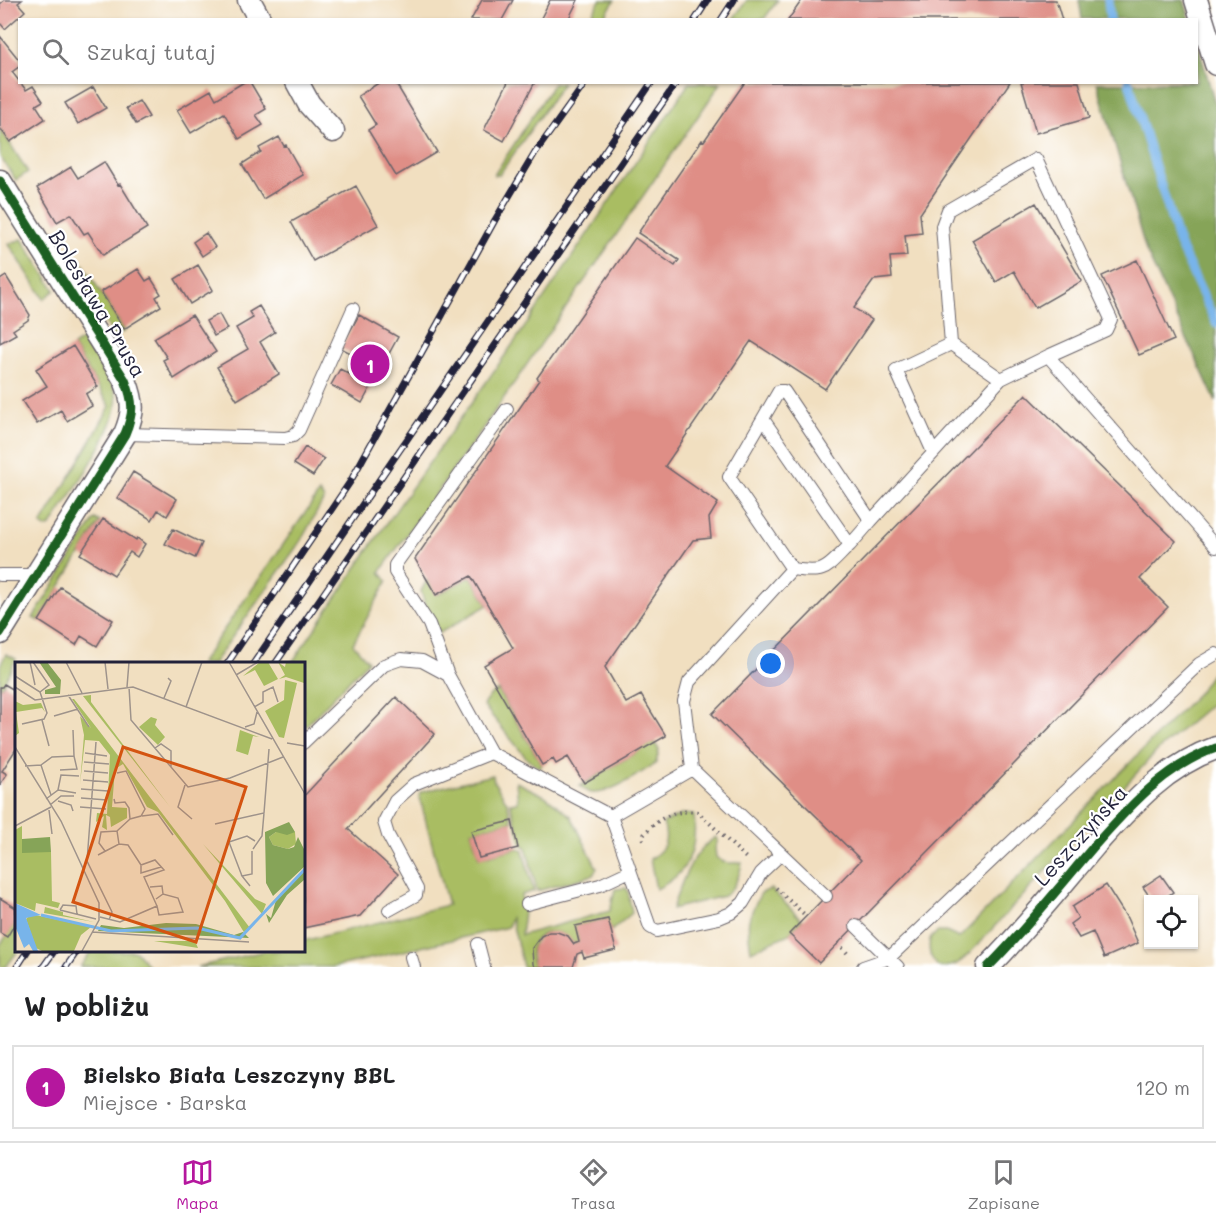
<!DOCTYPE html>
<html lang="pl">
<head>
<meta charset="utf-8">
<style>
	:root { --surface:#fff; --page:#f2f2f2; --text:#202124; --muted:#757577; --line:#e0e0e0; --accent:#b5179e }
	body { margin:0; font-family:Mali,sans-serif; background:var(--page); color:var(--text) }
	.controls { position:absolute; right:18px; bottom:18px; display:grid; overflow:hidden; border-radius:0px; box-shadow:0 2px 4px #0004 }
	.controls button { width:54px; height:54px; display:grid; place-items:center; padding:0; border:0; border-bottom:2px solid var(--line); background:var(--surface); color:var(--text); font:30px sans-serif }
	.you { position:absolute; left:771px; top:664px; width:21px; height:21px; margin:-15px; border:4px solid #fff; border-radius:50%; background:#1a73e8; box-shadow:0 0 0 9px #1a73e833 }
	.badge { display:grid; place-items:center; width:39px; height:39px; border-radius:50%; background:var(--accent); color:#fff; font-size:20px; font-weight:700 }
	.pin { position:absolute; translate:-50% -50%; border:3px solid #fff; box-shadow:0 2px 6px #0006 }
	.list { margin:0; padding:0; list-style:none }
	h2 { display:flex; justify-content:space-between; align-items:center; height:78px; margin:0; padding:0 24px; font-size:26px }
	h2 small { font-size:20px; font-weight:400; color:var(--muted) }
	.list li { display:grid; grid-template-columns:39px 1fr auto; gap:18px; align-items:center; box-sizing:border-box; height:84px; margin:0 12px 12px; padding:0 12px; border:2px solid var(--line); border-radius:0px }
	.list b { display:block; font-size:22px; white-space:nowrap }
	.list p { margin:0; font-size:20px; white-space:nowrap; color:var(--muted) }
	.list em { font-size:20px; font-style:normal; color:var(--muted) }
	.icon { flex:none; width:33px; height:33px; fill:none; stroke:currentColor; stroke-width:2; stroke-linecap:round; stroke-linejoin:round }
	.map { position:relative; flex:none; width:1216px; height:967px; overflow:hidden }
	.search { position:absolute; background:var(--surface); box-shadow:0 2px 4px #0004; left:18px; right:18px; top:18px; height:66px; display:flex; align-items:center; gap:15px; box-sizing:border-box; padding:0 21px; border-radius:0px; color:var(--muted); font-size:22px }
	.sheet { height:174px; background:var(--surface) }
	nav { display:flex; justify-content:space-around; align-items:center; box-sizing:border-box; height:84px; border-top:2px solid var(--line); background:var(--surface); font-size:16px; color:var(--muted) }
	nav a { display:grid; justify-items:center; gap:3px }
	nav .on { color:var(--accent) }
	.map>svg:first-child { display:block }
	.green { fill:#a9bd62; stroke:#66704e; stroke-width:1.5 }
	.forest { fill:#86a458; stroke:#54634a; stroke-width:1.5 }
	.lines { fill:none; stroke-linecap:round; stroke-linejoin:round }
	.stream { stroke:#78b4ea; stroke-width:9 }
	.building { fill:#df8e86 }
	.service-casing { stroke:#6a646a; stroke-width:14 }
	.minor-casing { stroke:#6a646a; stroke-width:25 }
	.path { stroke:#6a646a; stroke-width:4; stroke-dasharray:1.5 4.5; stroke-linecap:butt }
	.service { stroke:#fff; stroke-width:12 }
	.minor { stroke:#fff; stroke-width:22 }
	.rail-casing { stroke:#22223b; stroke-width:7 }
	.rail { stroke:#fff; stroke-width:4.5; stroke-dasharray:14; stroke-linecap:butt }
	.cycleway-casing { stroke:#fff; stroke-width:13 }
	.cycleway { stroke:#1b5e20; stroke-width:9 }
	.labels { text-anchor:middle; stroke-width:4.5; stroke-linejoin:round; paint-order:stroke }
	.street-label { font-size:21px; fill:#22223b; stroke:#fff }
	.inset-river { fill:none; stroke:#78b4ea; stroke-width:3 }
	.inset-road { fill:none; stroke:#9e938b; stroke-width:1.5 }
	.view { fill:#d45411; fill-opacity:0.15; stroke:#d45411; stroke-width:3 }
	.inset-edge { fill:none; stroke:#22223b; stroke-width:3 }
</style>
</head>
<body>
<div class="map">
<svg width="1216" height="967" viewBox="0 0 1216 967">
	<rect width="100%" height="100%" fill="#fff"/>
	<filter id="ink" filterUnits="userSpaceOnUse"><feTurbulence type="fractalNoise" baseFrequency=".0167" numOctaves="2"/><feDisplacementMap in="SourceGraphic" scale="12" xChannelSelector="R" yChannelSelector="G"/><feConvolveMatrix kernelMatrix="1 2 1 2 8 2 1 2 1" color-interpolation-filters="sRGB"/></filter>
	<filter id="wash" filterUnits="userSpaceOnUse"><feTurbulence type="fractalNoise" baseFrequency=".008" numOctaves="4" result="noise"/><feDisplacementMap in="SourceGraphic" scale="24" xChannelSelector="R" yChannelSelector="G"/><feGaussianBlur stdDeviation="1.35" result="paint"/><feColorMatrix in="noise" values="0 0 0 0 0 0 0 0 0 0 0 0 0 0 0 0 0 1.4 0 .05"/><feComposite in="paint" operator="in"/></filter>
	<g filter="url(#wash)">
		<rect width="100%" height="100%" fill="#f1dfc0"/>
		<path class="green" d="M600 0H615L603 19H590Z
			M747 0H778L764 19H733Z
			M554 83H563L499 175H494Z
			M689 83H721L481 431 380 572 387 581 353 644 368 661 303 729V664H291L377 537 520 334Z
			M0 128 28 172 16 180 0 157Z
			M22 239 55 290 44 299 9 244Z
			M83 264 125 331 114 336 73 270Z
			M84 339C95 356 111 375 116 395 123 424 67 499 51 526L45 528 41 525 91 441 110 406 73 346Z
			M319 493 324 499 300 542 213 664H200Z
			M95 519 100 522 39 621 33 618Z
			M471 576 488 605 438 634 429 618 421 591 427 580 437 595Z
			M6 654 16 659 2 687H0V665Z
			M1216 671V700L1157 751 969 954C959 964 954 967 939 967 929 958 928 950 930 938L938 932H946L959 938 1199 692 1211 674Z
			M498 690 542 765 540 768 528 760 483 705 491 694Z
			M654 742 659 750 656 763C642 772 609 795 592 793 587 793 584 789 580 786Z
			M493 775 494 782 507 802 512 821 471 831 479 858 518 848 523 851 534 891 521 895 524 912 521 935 610 911 615 889 626 888 628 891 632 913 611 931 607 919 576 926 579 942 574 944C555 917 519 940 535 967H523L511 918 508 927 334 967H197L264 951 303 950V941L448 905 419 795 421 792Z
			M516 782 545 796 571 816 597 868 593 875 537 891 526 847 522 844 510 803 518 802Z
			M683 814 694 815C697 850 689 874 656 889L650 859C665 850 669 840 663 823Z
			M716 837 718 840 715 848 716 857C724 864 731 864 742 862 740 875 735 888 724 896L672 909C681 884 692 851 716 837Z
			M771 889 802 920 789 934 751 951C746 921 747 919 761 893Z
			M16 922 18 951 6 967H0V945Z
			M91 951H136L149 967H80Z"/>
		<path class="forest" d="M1079 0H1184L1190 19H1082Z
			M1197 42 1216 106V402L1146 251 1097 83 1196 82Z"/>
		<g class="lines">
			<path class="stream" d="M1108 0 1110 20
				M1129 82 1179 244 1216 323"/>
		</g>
		<g id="blocks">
			<path class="building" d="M5 0H22L18 3 25 11 5 29 0 23V4Z
				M482 0H513L502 20H471Z
				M550 0H578L568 20H540Z
				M802 0H1056L1062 20H788Z
				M0 36 20 61V66L12 72 26 90 33 86 43 101 36 105 45 119 10 142 0 128Z
				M244 82H250L266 109 256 115 263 125 239 139 224 113 191 133 177 110 211 90 216 99Z
				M380 82H395L437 152 396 176 368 130 376 125 358 96Z
				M508 82H535L504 141 484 130Z
				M745 82H1010L920 214 922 233 905 235 907 256 890 257 892 278 874 280 854 308 872 320 825 389 751 341 665 466 718 503 709 518 711 538 693 540 605 667 626 703 641 695 666 736 584 783 568 757 556 764 553 759 542 765 484 665 513 648 471 576 436 595 415 559 539 380 537 378 635 238 675 266 679 260 638 233 702 140 704 141Z
				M1021 82H1079L1089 118 1036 133Z
				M93 87 106 108 78 124 65 103Z
				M139 101 149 117 136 124 126 108Z
				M279 137 284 146 286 145 303 175 263 199 242 164 261 152 259 148Z
				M104 162 118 185 120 184 147 228 103 255 88 232 84 234 71 214 57 222 37 188 71 167 78 178Z
				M356 186 378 225 313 261 291 222Z
				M1036 203 1082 281 1035 308 1014 271 996 282 972 240Z
				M206 233 215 247 202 256 193 242Z
				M1137 260 1174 340 1139 355 1102 276Z
				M198 265 213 290 190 304 175 279Z
				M138 269 146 281 151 278 161 294 156 297 161 306 124 329 101 292Z
				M6 276 30 315 28 320 13 330 16 334 0 343V280Z
				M259 306 275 332 260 342 279 374 237 400 217 367 248 349 236 328 253 318 249 312Z
				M219 314 227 329 214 336 206 321Z
				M192 315 216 352 174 379 163 360 167 358 154 338Z
				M359 315 398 337 362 403 331 385 340 369 351 375 360 358 341 348Z
				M73 346 98 387 86 394 92 406 67 421 61 410 37 424 22 401 47 386 36 369Z
				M1026 394 1176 541 1140 579 1168 607 819 963 789 934 861 860 712 714Z
				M305 447 324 459 313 476 294 464Z
				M133 472 177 499 167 516 158 510 152 520 117 498Z
				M103 519 136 540 137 538 145 544 137 557 130 552 114 575 80 554Z
				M173 529 202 543 195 558 165 544Z
				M60 587 113 620 97 646 81 636 76 645 39 621Z
				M4 684 16 691V749L2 771 7 774 0 785V687H2Z
				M396 697 435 734 348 829 398 874 360 916 303 928V797Z
				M512 821 518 848 479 858 471 831Z
				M1161 875 1173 892 1162 900H1152L1143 887Z
				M1106 885 1127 918 1138 943 1104 958 1093 932 1079 938 1070 924 1078 918 1072 907Z
				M0 898 16 908V922L7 937 0 933Z
				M608 919 616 950 584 958 582 952 577 954 573 967H535L533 964 532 948 541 936 549 932H557L568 936 574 944 579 942 575 926Z"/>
		</g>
	</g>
	<g filter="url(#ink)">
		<use href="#blocks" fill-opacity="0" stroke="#6a646a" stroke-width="1.5"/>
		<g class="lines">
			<g class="service-casing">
				<path id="service" d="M1001 379 951 344 942 226 948 210 1036 159 1111 319 1106 330 1048 356
					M763 419 850 545C825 569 828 574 792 569
					M125 434 285 438 293 436 299 430 353 309
					M933 452 896 370 951 344
					M850 545 871 521
					M0 575H37
					M448 675 429 624 395 572V565L507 409
					M303 743 384 665 401 659 422 661 448 675 491 753
					M692 769 611 816 650 927 657 931 719 918 731 913 743 903 761 873 781 854
					M826 896 692 769 684 701 689 682 792 569 729 477 779 391H784L871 521 1001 379 1048 356 1216 547
					M527 904 600 885 630 871
					M389 910 416 895 417 889 388 835 384 822 395 801 414 784 491 753 611 816
					M856 926 898 967
					M478 944 484 967
					M411 957 414 967
					M863 967 889 958 1199 664 1216 654"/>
			</g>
			<g class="minor-casing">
				<path id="minor" d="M249 0 260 20
					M1196 0 1216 64
					M297 82 309 104 333 131
					M0 181 125 380C134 403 134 412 125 434L0 633
					M988 967C1026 929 1060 886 1095 845 1130 806 1165 766 1216 748"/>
			</g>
			<path class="path" d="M643 840 642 837C657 818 674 809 698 812L747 859
				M776 888 806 916
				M838 943 848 954"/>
			<use href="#service" class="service"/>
			<use href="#minor" class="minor"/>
			<g class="rail-casing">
				<path id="rail" d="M695 20 708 0
					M721 20 734 0
					M227 664 350 482 495 220 535 153 586 82
					M253 664 652 82
					M275 664 677 82
					M17 967 28 950
					M43 967 55 950
					M66 967 78 950"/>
			</g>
			<use href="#rail" class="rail"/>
			<g class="cycleway-casing">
				<path id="cycleway" d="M0 181 125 380C134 403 134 412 125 434L0 633
					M988 967C1026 929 1060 886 1095 845 1130 806 1165 766 1216 748"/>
			</g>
			<use href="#cycleway" class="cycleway"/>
		</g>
	</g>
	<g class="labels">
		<g class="street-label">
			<text transform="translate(97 304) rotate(59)" y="7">Bolesława Prusa</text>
			<text transform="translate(1081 836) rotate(-48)" y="7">Leszczyńska</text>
		</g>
	</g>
	<g transform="translate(15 662)">
		<rect width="290" height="290" fill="#f1dfc0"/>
		<path d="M245 0H253L263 17 249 24 240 8 228 14ZM263 0 270 5 271 0H289V21L271 15 264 17 270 13ZM270 18 282 21 269 76 264 75 250 49 269 38ZM76 33V40L155 145 68 34ZM57 37H59L82 66 235 266 230 272 210 239 143 150 132 145 108 102 100 107 97 145 112 146V156L96 165 95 155 91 153 92 168 87 165 89 154 81 160 82 151 92 152 95 93 84 79 70 78 65 122 69 73 65 54 76 66ZM0 39 8 43 26 41 30 50 27 46 1 50 4 71 0 74ZM136 55 142 57 140 63 150 75 143 83 124 65ZM225 68 244 75 238 74 233 93 221 89ZM7 164V177L15 189 36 190 37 239 45 241 43 246 21 241 20 249 0 241V168ZM261 170H280L281 182 273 187 258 183 254 175ZM188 182 240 237 251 242 247 252ZM30 245 48 250V253L79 260 29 251ZM16 252 71 264 76 265 66 273 59 289H27L21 286 11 257ZM139 279H180L183 286Z" fill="#a9bd62"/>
		<path d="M24 0H32L46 18 45 32H30V28L41 25ZM274 160 280 170 272 173 261 170 254 175 258 183 273 187 279 185 283 175 289 187V205L258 234 251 221 250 170ZM35 175 36 190 7 191V177ZM289 208V218L272 233 254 261 251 252 256 256 261 238ZM151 261 181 262 219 273 228 270 234 276 83 269 86 263 109 266Z" fill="#86a458"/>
		<path d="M0 241 26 253 11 256 23 289H18L14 282 9 286 0 264Z" fill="#78b4ea"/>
		<path class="inset-river" d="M26 253 96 269 182 266 225 276 290 207"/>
		<path class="inset-road" d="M15 0 20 23M18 0 34 23 25 30M51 0 67 31M90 0 93 27M214 0 290 132M221 13 243 0M0 14 25 30 32 51 29 57 7 62M0 25 20 38 118 25 257 77M112 25 114 0M114 25 116 58 173 125 215 116 268 95M53 33 74 65M149 36 156 19 153 16M171 45 187 0M239 45 248 40V30L258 25 263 40M39 54 63 47M27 58 34 84M230 65 239 62 242 50M58 68 59 94M81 80 72 199 97 250 94 258M272 81 290 84M0 85 46 159 84 241V258L67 289M140 86 146 82 156 89V106M70 91 92 94M69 100 94 102M26 103 37 95 59 94 62 107 45 108M10 104 26 103 36 133M69 109 93 111M102 111 111 109 130 147 126 154 115 157M68 118 93 120M170 123 163 145 177 157M66 127 93 129M43 128 61 131M66 136 92 138M31 137 43 128 46 113 64 114M99 137 100 141 110 140 114 146 115 157 102 169M43 139 56 143 58 149M35 143 46 134H59M65 145 91 147M34 148 37 172M127 154 143 152 158 173M200 162 249 151 254 87M0 164 36 145M238 187 247 174 249 151M90 189 84 181 86 170 102 169 104 182M83 193 104 182 113 183 126 203 140 198 149 208 129 215 142 244 105 260 85 255M126 203V211L146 205M227 214 214 180 232 174 240 179M235 224 227 214 237 212V189M135 225 147 224 148 232M141 237 148 232 163 236 168 250 144 253 142 244M45 248 81 257M45 248 48 243 61 244 62 252M77 270 234 280"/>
		<path class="view" d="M108 85 231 125 181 280 58 240Z"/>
		<rect width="290" height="290" class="inset-edge"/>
	</g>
</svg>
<div class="controls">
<button><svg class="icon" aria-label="locate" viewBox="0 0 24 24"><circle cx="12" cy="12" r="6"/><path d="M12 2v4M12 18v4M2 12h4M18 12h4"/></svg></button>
</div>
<div class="you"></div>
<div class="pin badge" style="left:370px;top:364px">1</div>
<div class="search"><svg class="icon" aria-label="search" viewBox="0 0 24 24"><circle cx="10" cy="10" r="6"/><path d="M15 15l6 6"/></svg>Szukaj tutaj</div>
</div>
<section class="sheet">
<h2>W pobliżu<small></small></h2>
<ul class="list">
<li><span class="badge">1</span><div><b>Bielsko Biała Leszczyny BBL</b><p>Miejsce · Barska</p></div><em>120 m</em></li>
</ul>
</section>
<nav>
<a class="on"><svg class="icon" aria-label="map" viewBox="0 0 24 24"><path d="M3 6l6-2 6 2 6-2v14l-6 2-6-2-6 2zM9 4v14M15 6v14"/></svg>Mapa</a>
<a><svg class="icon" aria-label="directions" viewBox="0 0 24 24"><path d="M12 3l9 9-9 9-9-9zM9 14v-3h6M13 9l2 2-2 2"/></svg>Trasa</a>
<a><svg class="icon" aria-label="saved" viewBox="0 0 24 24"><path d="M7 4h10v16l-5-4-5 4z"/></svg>Zapisane</a>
</nav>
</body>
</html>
